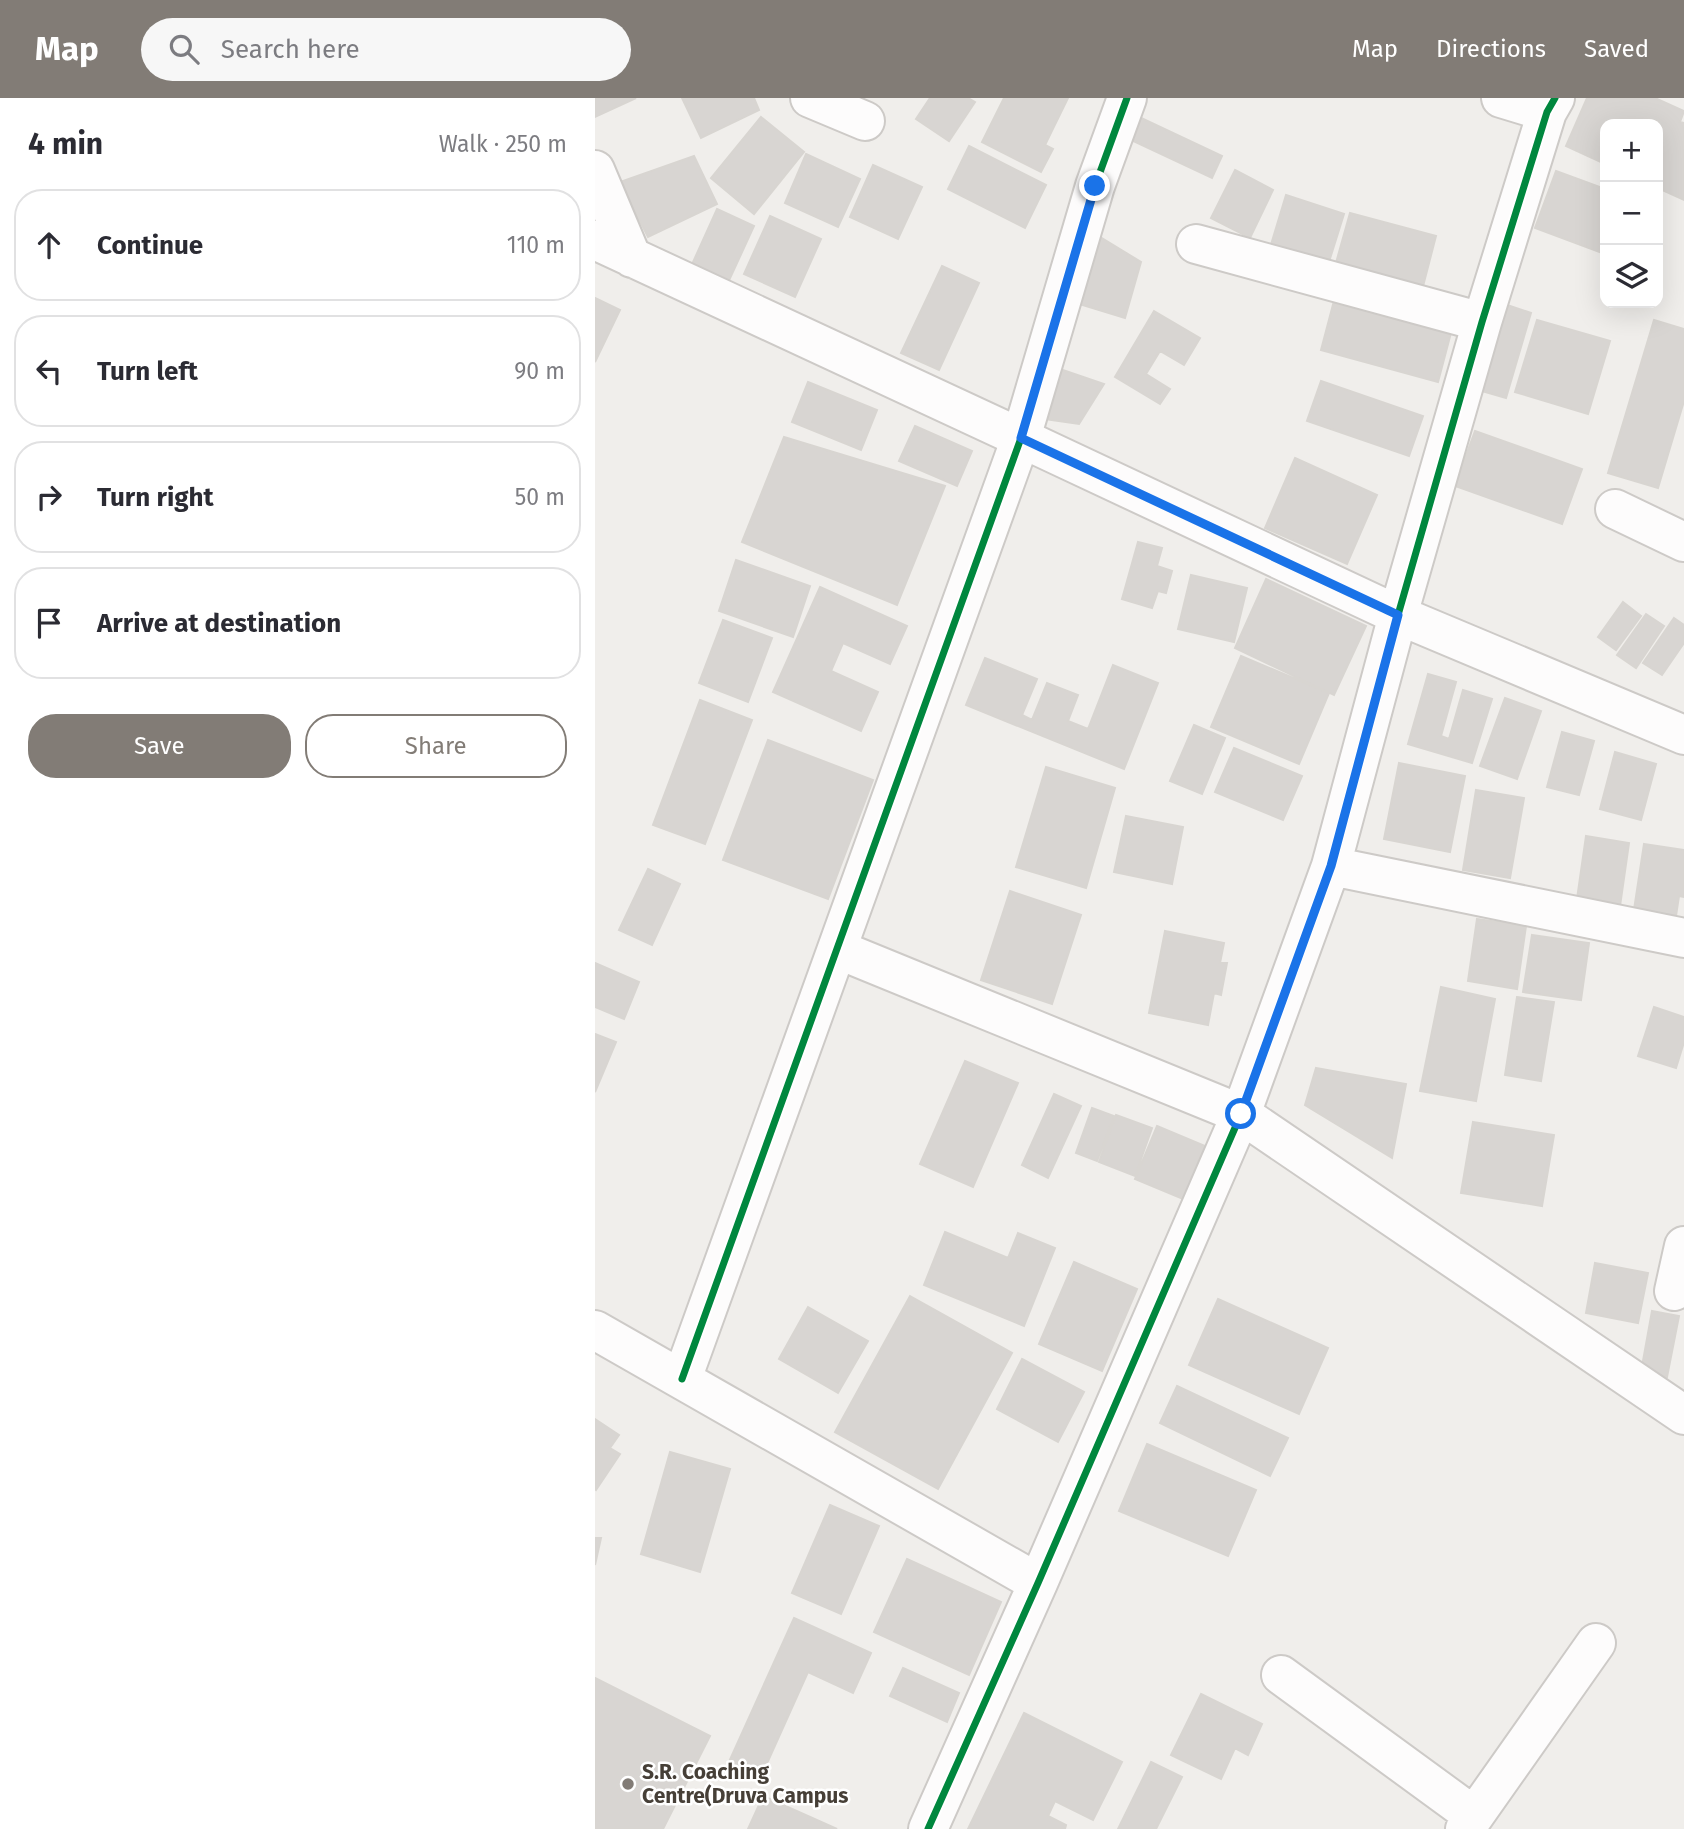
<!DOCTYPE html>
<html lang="en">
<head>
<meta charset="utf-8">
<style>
	:root { --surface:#fff; --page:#f7f7f7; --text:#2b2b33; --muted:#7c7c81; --line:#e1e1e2; --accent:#827c76 }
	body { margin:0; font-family:"Fira Sans",sans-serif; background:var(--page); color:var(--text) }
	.controls { position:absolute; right:21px; top:21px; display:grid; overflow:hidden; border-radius:14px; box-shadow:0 7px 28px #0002 }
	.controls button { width:63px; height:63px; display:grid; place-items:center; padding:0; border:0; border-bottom:2px solid var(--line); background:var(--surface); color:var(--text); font:35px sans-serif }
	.stop { position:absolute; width:21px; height:21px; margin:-16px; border:5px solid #1a73e8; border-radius:50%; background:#fff }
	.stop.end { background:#1a73e8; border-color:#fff; box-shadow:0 2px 7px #0008 }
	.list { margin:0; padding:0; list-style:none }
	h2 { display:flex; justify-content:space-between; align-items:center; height:91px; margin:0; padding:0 28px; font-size:30px }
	h2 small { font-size:23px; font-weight:400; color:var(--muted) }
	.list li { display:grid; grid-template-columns:46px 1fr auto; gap:21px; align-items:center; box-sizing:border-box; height:112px; margin:0 14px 14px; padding:0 14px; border:2px solid var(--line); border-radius:28px }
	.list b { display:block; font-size:26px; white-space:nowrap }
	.list em { font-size:23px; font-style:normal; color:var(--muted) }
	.actions { display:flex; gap:14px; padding:21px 28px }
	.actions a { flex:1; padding:16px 0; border:2px solid var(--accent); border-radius:28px; text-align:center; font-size:24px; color:var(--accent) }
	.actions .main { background:var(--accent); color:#fff }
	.icon { flex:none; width:38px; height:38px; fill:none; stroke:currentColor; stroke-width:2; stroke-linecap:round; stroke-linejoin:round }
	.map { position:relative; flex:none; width:1089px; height:1731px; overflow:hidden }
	header { display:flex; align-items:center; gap:42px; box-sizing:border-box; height:98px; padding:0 35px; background:var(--accent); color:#fff }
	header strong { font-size:33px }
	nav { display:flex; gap:38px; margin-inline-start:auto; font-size:24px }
	.search { width:490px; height:63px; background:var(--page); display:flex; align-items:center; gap:18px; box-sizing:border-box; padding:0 24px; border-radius:38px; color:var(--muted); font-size:26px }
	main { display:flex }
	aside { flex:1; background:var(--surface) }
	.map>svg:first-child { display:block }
	.building { fill:#d8d5d2; stroke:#d8d5d1; stroke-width:2 }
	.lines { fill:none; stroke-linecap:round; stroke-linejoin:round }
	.minor-casing { stroke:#cdcac7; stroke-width:42 }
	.minor { stroke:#fdfcfc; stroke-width:38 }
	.cycleway-casing { stroke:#fff; stroke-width:11 }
	.cycleway { stroke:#00873e; stroke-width:7 }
	.route { stroke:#1a73e8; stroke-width:9 }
	.poi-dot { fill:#827c76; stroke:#fff; stroke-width:2.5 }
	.labels { text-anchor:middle; stroke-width:5; stroke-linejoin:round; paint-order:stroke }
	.poi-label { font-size:21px; font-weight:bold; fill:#463f37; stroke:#fff; text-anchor:start }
</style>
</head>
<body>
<header>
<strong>Map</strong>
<div class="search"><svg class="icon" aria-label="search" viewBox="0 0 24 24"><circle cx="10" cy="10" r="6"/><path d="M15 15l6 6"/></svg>Search here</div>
<nav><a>Map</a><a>Directions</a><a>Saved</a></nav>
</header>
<main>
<aside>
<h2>4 min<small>Walk · 250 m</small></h2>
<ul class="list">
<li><svg class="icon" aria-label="ahead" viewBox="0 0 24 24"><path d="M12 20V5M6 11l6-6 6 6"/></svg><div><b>Continue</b></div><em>110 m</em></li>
<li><svg class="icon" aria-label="left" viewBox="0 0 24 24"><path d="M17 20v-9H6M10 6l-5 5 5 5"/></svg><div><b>Turn left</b></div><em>90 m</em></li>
<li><svg class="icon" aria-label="right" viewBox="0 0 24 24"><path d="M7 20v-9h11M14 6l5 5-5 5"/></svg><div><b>Turn right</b></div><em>50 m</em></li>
<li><svg class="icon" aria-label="arrive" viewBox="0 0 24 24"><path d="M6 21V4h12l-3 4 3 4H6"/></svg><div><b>Arrive at destination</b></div></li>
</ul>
<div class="actions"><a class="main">Save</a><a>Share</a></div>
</aside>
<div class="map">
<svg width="1089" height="1731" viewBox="0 0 1089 1731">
	<rect width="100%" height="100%" fill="#f0eeeb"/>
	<path class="building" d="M0 0H41L0 19Z
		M87 0H159L164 12 106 40Z
		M335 0H373L380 4 354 43 321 21Z
		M409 0H473L450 47 458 51 446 74 387 44Z
		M992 0H1060L1089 13 1085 24 1089 25V102L1063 90V26H1010V66L971 48Z
		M166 19 209 54 159 116 116 80Z
		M544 19 627 58 617 80 534 41Z
		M374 48 451 87 430 130 353 91Z
		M211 56 265 81 243 129 190 105Z
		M99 58 122 106 53 139 25 84Z
		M278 67 327 89 303 141 255 119Z
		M640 72 678 92 655 140 616 120Z
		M961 73 1010 91V156L940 130Z
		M691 97 749 116 733 167 675 150Z
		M122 111 159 128 131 189 94 173Z
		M755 115 841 138 826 196 739 172Z
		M175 118 226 141 200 199 149 176Z
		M497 134 546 164 530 220 478 204Z
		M347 168 384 185 344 272 306 255Z
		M740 199 857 231 843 284 726 252Z
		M0 200 25 212 0 264Z
		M912 207 936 215 911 300 887 293Z
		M559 213 605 240 589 267 565 253 551 276 575 291 565 306 520 279Z
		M942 222 1015 243 993 316 920 294Z
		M1059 222 1089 231V303L1063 390 1013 375Z
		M459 269 509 286 484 326 449 321Z
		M726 283 828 318 814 358 712 323Z
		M213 284 282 312 266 352 197 324Z
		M320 328 377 353 362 388 304 363Z
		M880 333 987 371 967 426 860 388Z
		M189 339 350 388 302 507 147 444Z
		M700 360 782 397 752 466 670 430Z
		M543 444 567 450 562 468 577 473 571 495 563 493 557 510 527 501Z
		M141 462 215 488 198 539 124 513Z
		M596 477 652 490 639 544 583 531Z
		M671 481 771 528 739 597 640 550Z
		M225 489 312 528 295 566 248 545 236 573 283 594 266 633 178 594Z
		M1028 504 1046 518 1021 552 1003 539Z
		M1051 516 1069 528 1041 570 1022 557Z
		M1079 520 1089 527V545L1067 577 1048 565Z
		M128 522 177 540 153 604 104 585Z
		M646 558 734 595 704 666 616 629Z
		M390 560 442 581 427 617 437 622 452 585 483 597 473 623 493 631 518 567 563 585 529 671 371 607Z
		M833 576 861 584 846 638 854 641 868 592 897 601 877 665 813 646Z
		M910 600 946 613 922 681 885 668Z
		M105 602 157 622 110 746 58 727Z
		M599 627 630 640 607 696 575 683Z
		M967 634 999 643 984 697 952 689Z
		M173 642 278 682 233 801 128 762Z
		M639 650 707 678 688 722 620 694Z
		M1020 654 1061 666 1046 722 1005 711Z
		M804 665 870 678 855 754 789 741Z
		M451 669 520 690 491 790 421 769Z
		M881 692 929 700 915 780 868 772Z
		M531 718 588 729 577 786 519 774Z
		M991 738 1034 745 1024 815 981 808Z
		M1049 746 1089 752V799L1084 798 1079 831 1037 825Z
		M53 771 85 786 57 847 24 832Z
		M415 793 486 817 457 906 386 882Z
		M882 821 931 828 922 891 873 883Z
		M570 833 629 845 625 865H632L626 897 619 895 613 927 554 915Z
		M937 837 994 845 986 902 928 894Z
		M0 865 44 884 29 921 0 909Z
		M846 889 900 901 881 1003 825 993Z
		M922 899 959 904 946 983 910 977Z
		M1059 909 1089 919V944L1081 970 1043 958Z
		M0 936 21 944 0 994Z
		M370 963 423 985 378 1089 325 1066Z
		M721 970 811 986 797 1060 710 1007Z
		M459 996 486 1008 453 1080 427 1067Z
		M497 1010 519 1018 502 1063 481 1055Z
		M521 1017 557 1030 540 1078 504 1064Z
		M878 1024 959 1037 947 1108 866 1095Z
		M562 1028 610 1048 588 1101 540 1081Z
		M350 1134 413 1160 423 1135 460 1150 429 1228 329 1187Z
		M479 1164 542 1191 507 1273 444 1246Z
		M1000 1165 1053 1175 1043 1225 991 1215Z
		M315 1198 417 1255 343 1391 240 1334Z
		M623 1201 733 1250 704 1316 594 1267Z
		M213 1209 273 1243 243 1295 184 1261Z
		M1057 1213 1084 1218 1072 1279 1046 1274Z
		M427 1261 489 1294 463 1344 402 1311Z
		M582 1288 693 1340 675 1378 565 1325Z
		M0 1321 24 1337 15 1350 25 1356 1 1392 0 1391Z
		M552 1346 661 1392 633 1458 524 1413Z
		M75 1354 135 1371 105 1474 46 1456Z
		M235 1407 284 1428 246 1516 197 1495Z
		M0 1440H6L0 1467Z
		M312 1461 406 1504 374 1577 279 1534Z
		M199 1520 276 1555 258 1595 213 1574 165 1681 133 1666Z
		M308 1570 364 1595 352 1624 295 1598Z
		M0 1580 115 1638 68 1731H0Z
		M606 1596 667 1626 653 1657 640 1650 626 1681 576 1657Z
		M429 1615 527 1664 498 1722 460 1703 453 1718 471 1727 470 1731H373Z
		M556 1664 587 1679 561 1731H523Z
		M168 1698 242 1731H153Z"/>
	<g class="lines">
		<g class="minor-casing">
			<path id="minor" d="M215 0 270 23
				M906 0 952 14
				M0 72 37 160
				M0 142 426 340 803 517 1089 637
				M601 146 887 224
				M1020 411 1089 444
				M736 768 1089 840
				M242 851 646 1016 1089 1317
				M1079 1193 1089 1148
				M0 1232 443 1485
				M87 1281 426 340 500 88 532 0
				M686 1577 879 1718
				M333 1731 443 1485 646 1016 736 768 803 517 887 224 952 14 960 0
				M870 1731 1001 1545"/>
		</g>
		<use href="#minor" class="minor"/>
		<g class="cycleway-casing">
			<path id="cycleway" d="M87 1281 426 340 500 88 532 0
				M333 1731 443 1485 646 1016 736 768 803 517 887 224 952 14 960 0"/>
		</g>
		<use href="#cycleway" class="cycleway"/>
	</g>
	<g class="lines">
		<path class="route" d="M500 88 426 340 803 517 736 768 646 1016"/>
	</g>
	<circle class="poi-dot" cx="33" cy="1686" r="7"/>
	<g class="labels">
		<g class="poi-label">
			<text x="47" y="1681">S.R. Coaching<tspan x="47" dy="24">Centre(Druva Campus</tspan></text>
		</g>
	</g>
</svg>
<div class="controls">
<button>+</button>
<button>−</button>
<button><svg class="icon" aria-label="layers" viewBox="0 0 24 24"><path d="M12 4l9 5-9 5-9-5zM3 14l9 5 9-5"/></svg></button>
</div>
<div class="stop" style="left:646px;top:1016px"></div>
<div class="stop end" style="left:500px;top:88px"></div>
</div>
</main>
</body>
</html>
